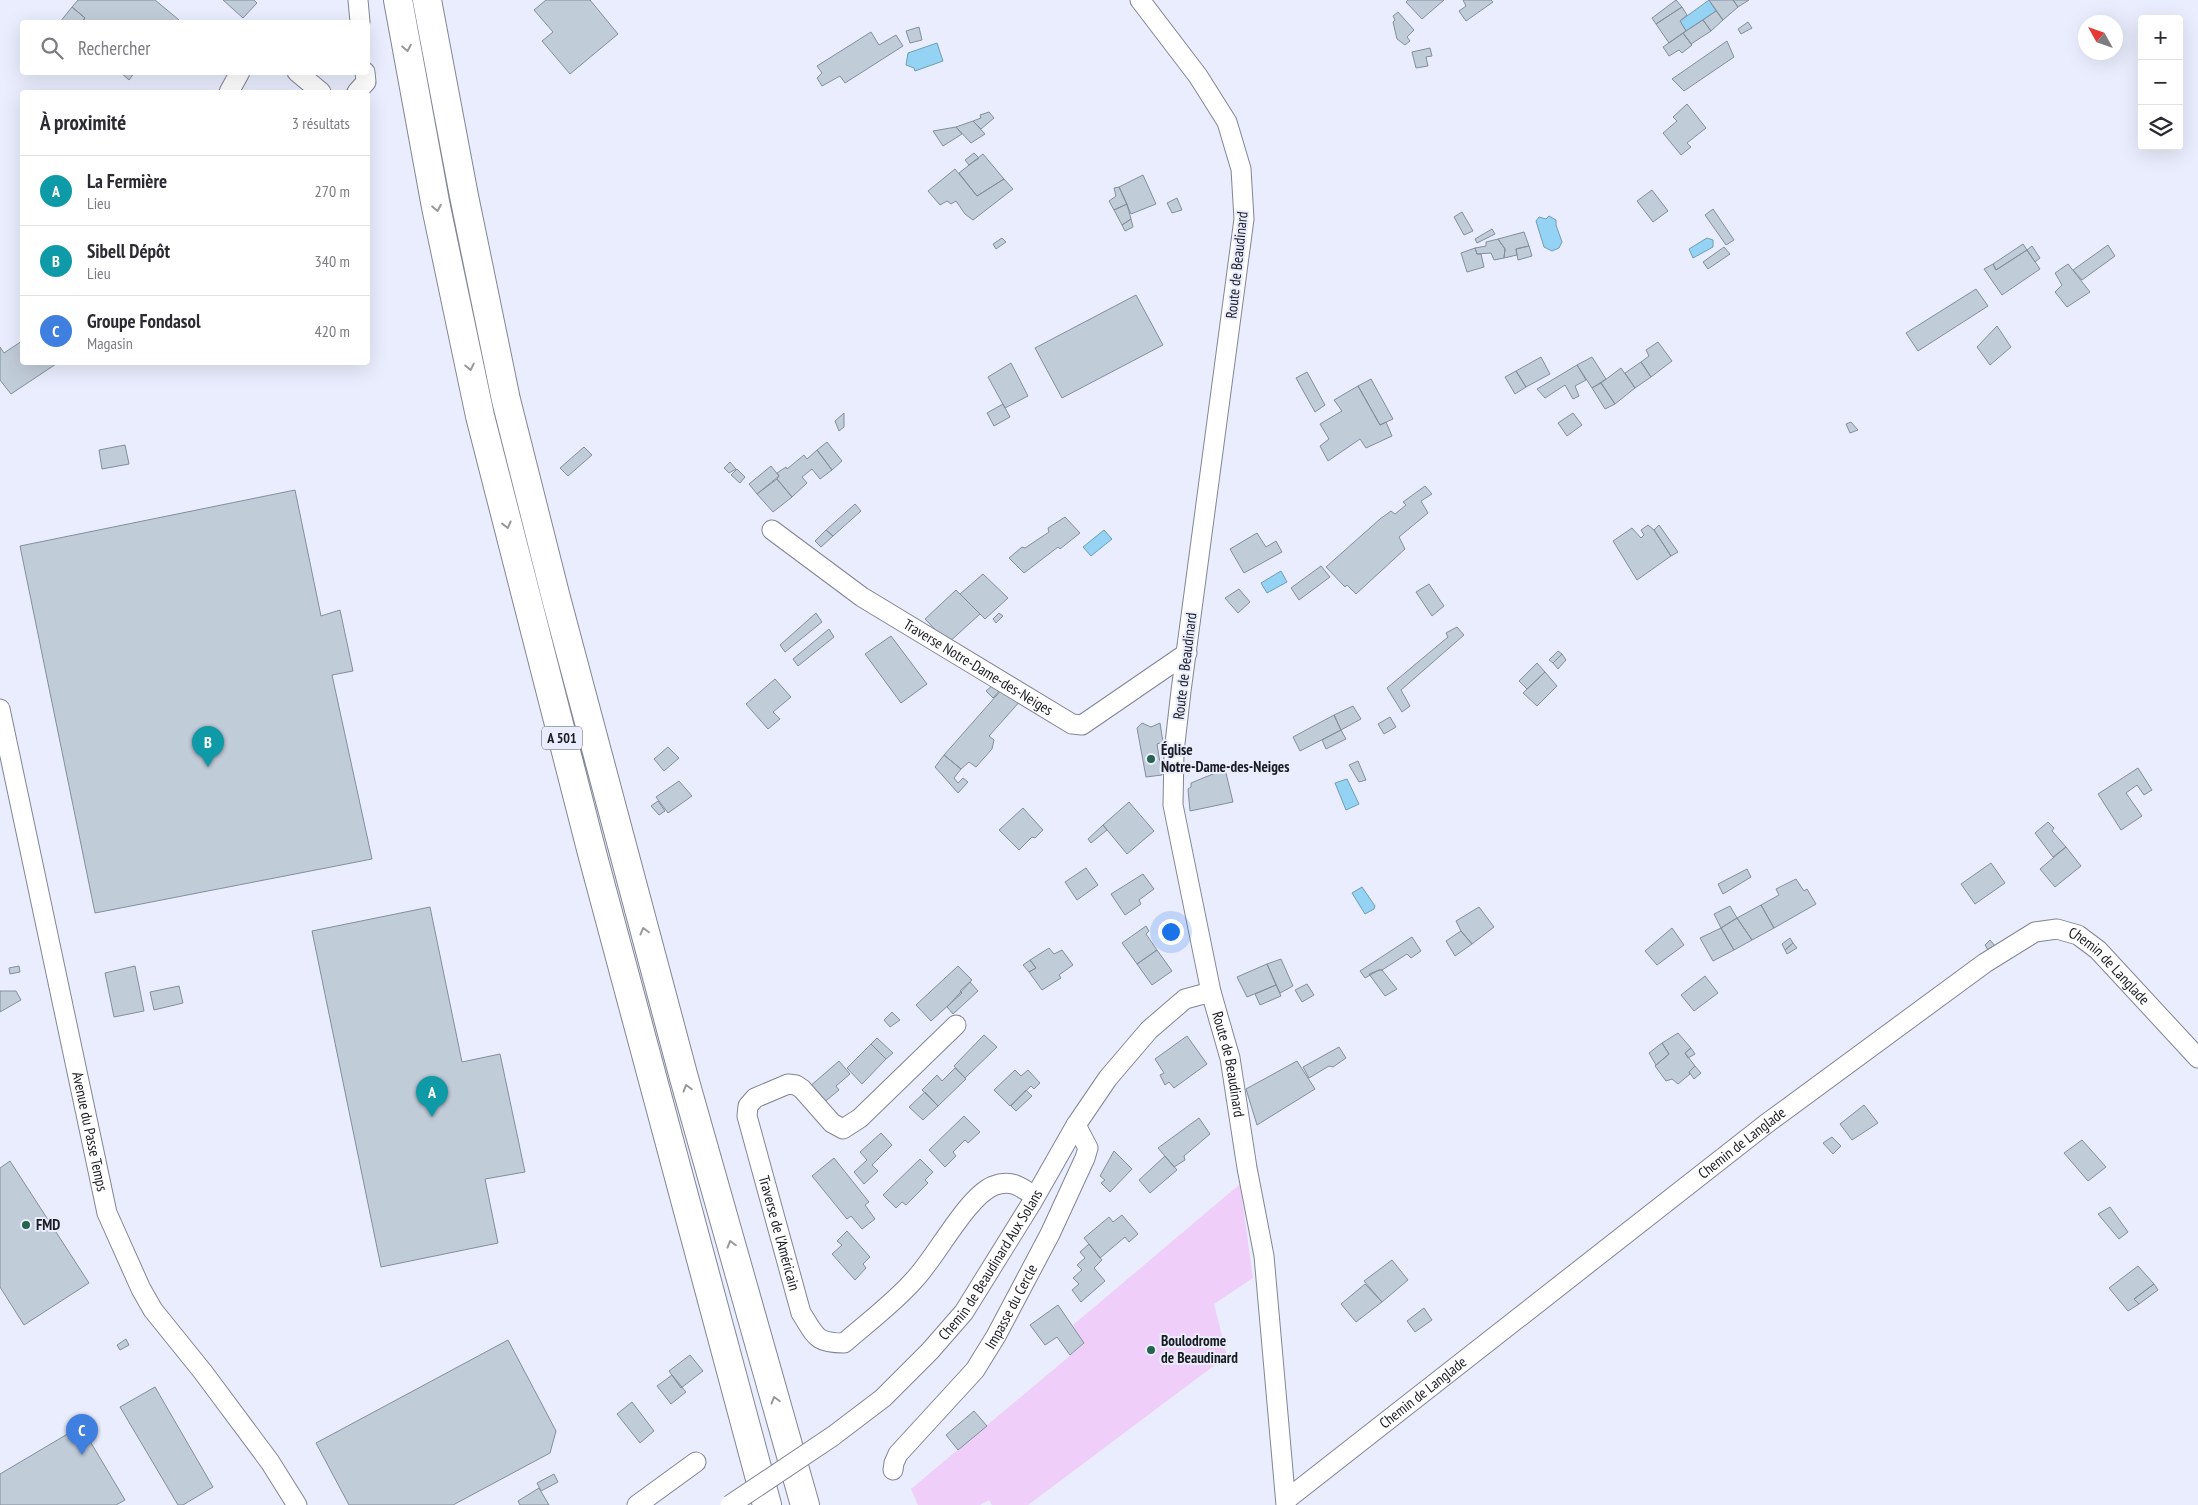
<!DOCTYPE html>
<html lang="fr">
<head>
<meta charset="utf-8">
<style>
	:root { --surface:#fff; --page:#f7f7f7; --text:#2b2b33; --muted:#7c7c81; --line:#e1e1e2; --accent:#27644f }
	body { margin:0; font-family:"PT Sans Narrow",sans-serif; background:var(--page); color:var(--text) }
	.controls { position:absolute; right:15px; top:15px; display:grid; overflow:hidden; border-radius:5px; box-shadow:0 5px 20px #0002 }
	.controls button { width:45px; height:45px; display:grid; place-items:center; padding:0; border:0; border-bottom:1px solid var(--line); background:var(--surface); color:var(--text); font:25px sans-serif }
	.compass { position:absolute; left:2078px; top:15px; width:45px; height:45px; border-radius:50%; background:var(--surface); box-shadow:0 5px 20px #0002; rotate:310deg }
	.you { position:absolute; left:1170px; top:931px; width:18px; height:18px; margin:-12px; border:4px solid #fff; border-radius:50%; background:#1a73e8; box-shadow:0 0 0 8px #1a73e833 }
	.badge { display:grid; place-items:center; width:32px; height:32px; border-radius:50%; background:var(--accent); color:#fff; font-size:16px; font-weight:700 }
	.pin { position:absolute; translate:-50% -41px; filter:drop-shadow(0 1px 2px #0008) }
	.pin::after { content:''; position:absolute; top:26px; width:18px; height:15px; background:inherit; clip-path:polygon(0 0,100% 0,50% 100%) }
	.list { margin:0; padding:0; list-style:none }
	h2 { display:flex; justify-content:space-between; align-items:center; height:65px; margin:0; padding:0 20px; font-size:21px }
	h2 small { font-size:16px; font-weight:400; color:var(--muted) }
	.list li { display:grid; grid-template-columns:32px 1fr auto; gap:15px; align-items:center; box-sizing:border-box; height:70px; padding:0 20px; border-top:1px solid var(--line) }
	.list b { display:block; font-size:19px; white-space:nowrap }
	.list p { margin:0; font-size:16px; white-space:nowrap; color:var(--muted) }
	.list em { font-size:16px; font-style:normal; color:var(--muted) }
	.icon { flex:none; width:28px; height:28px; fill:none; stroke:currentColor; stroke-width:2; stroke-linecap:round; stroke-linejoin:round }
	.map { position:relative; flex:none; width:2198px; height:1505px; overflow:hidden }
	.search { position:absolute; background:var(--surface); box-shadow:0 5px 20px #0002; left:20px; top:20px; width:350px; height:55px; display:flex; align-items:center; gap:12px; box-sizing:border-box; padding:0 18px; border-radius:5px; color:var(--muted); font-size:19px }
	.panel { position:absolute; background:var(--surface); box-shadow:0 5px 20px #0002; left:20px; top:90px; width:350px; height:275px; border-radius:5px }
	.map>svg:first-child { display:block }
	.green { fill:#f0cefa }
	.water { fill:#95d3f5; stroke:#709cb6 }
	.building { fill:#c1ccd9; stroke:#848e9b }
	.lines { fill:none; stroke-linecap:round; stroke-linejoin:round }
	.minor-casing { stroke:#828594; stroke-width:21 }
	.highway-casing { stroke:#828594; stroke-width:30 }
	.minor { stroke:#fff; stroke-width:19 }
	.highway { stroke:#fff; stroke-width:28 }
	.minor-bridge-casing { stroke:#828594; stroke-width:21; stroke-linecap:butt }
	.minor-bridge { stroke:#fff; stroke-width:19 }
	.oneway { stroke:#98999c }
	.poi-dot { fill:#27644f; stroke:#e9edfd; stroke-width:2 }
	.labels { text-anchor:middle; stroke-width:4; stroke-linejoin:round; paint-order:stroke }
	.shield { fill:#e9edfd; stroke:#595b64; stroke-width:1 }
	.shield-label { font-size:14px; font-weight:bold; fill:#1b1c22 }
	.street-label { font-size:15px; fill:#1b1c22; stroke:#e9edfd }
	.poi-label { font-size:15px; font-weight:bold; fill:#1b1c22; stroke:#e9edfd; text-anchor:start }
</style>
</head>
<body>
<div class="map">
<svg width="2198" height="1505" viewBox="0 0 2198 1505">
	<rect width="100%" height="100%" fill="#e9edfd"/>
	<path class="green" d="M1240 1184 1253 1278 1214 1304 1227 1356 1028 1505H992L989 1500 980 1505H918L911 1489 1084 1344 1073 1325Z"/>
	<path class="water" d="M1709 0 1716 11 1686 31 1680 21Z
		M937 43 943 61 915 71 914 68 906 65 908 53Z
		M1549 216 1556 220V225L1562 242 1559 248 1552 251 1544 247 1536 221 1539 217 1546 219Z
		M1707 238 1713 240V247L1693 258 1689 249Z
		M1104 530 1112 539 1091 556 1083 547Z
		M1281 571 1287 582 1267 593 1261 583Z
		M1347 779 1359 804 1346 810 1335 783Z
		M1362 887 1375 906 1374 909 1365 914 1352 893Z"/>
	<path class="building" d="M78 0H155L179 20 176 22H82L85 18 72 7Z
		M223 0H254L257 3 243 18Z
		M546 0H590L618 34 570 74 542 41 553 32 534 10Z
		M1408 0H1444L1422 19 1406 2Z
		M1463 0H1491L1493 2 1466 21 1459 11 1466 6Z
		M1676 0 1682 7 1656 24 1652 18Z
		M1709 0H1733L1738 7 1723 20Z
		M1733 0H1749L1738 7Z
		M72 7 85 18 82 22H60Z
		M1682 7 1687 15 1680 21 1686 31 1669 43 1656 24Z
		M1716 11 1723 20 1711 31 1703 20Z
		M1398 12 1414 30 1407 37 1410 41 1405 45 1397 39 1393 22 1395 20 1393 16Z
		M1703 20 1711 31 1691 44 1683 33Z
		M1748 22 1752 28 1741 34 1738 29Z
		M919 27 922 40 910 43 906 31Z
		M871 32 879 45 896 35 903 46 845 83 840 76 822 86 817 78 822 73 817 66Z
		M1683 33 1692 45 1682 53 1679 50 1669 56 1663 47Z
		M1727 41 1734 57 1684 91 1672 79Z
		M1430 48 1432 56 1426 57 1428 66 1416 68 1412 52Z
		M120 72H135L129 80Z
		M1687 104 1706 128 1687 143 1691 147 1681 155 1663 133 1677 121 1673 117Z
		M989 112 994 118 981 129 973 121 981 118 980 115Z
		M973 121 985 134 971 143 956 127Z
		M956 127 962 134 943 146 933 131Z
		M974 153 979 158 969 165 965 160Z
		M983 154 1004 179 977 196 959 173Z
		M955 169 977 196 1004 179 1013 189 973 220 965 214 956 201 951 204 947 201 940 205 928 191Z
		M1143 175 1156 204 1131 214 1119 187Z
		M1119 187 1127 204 1114 210 1109 201 1116 196 1114 188Z
		M1652 190 1668 211 1653 222 1637 201Z
		M1177 198 1182 210 1172 213 1167 203Z
		M1127 204 1131 219 1122 225 1114 210Z
		M1713 209 1734 240 1726 245 1705 215Z
		M1462 212 1473 231 1464 235 1454 217Z
		M1131 219 1133 227 1125 231 1122 225Z
		M1492 229 1495 234 1477 243 1475 239Z
		M1524 232 1529 246 1516 249 1517 255 1504 258 1505 249 1498 239Z
		M1002 238 1006 242 996 249 993 244Z
		M1498 239 1505 249 1504 258 1494 260 1491 253 1477 254 1475 248 1486 246V242Z
		M2023 244 2027 250 1996 270 1993 264Z
		M2108 245 2115 256 2082 280 2073 270Z
		M1529 246 1532 256 1518 260 1516 249Z
		M2032 246 2040 258 2035 262 2027 250Z
		M1724 247 1730 254 1708 269 1703 262Z
		M1475 248 1477 254H1481L1484 267 1467 272 1461 253Z
		M2027 250 2040 269 2002 295 1984 269 1993 264 1996 270Z
		M2068 264 2090 292 2067 307 2055 292 2062 285 2055 273Z
		M1976 289 1988 306 1918 351 1906 333Z
		M1136 295 1163 345 1062 398 1035 348Z
		M1997 326 2011 347 1990 365 1977 347Z
		M22 341V362H59L11 394 0 380V347L4 353Z
		M1658 342 1672 361 1651 377 1641 362 1649 356 1646 350Z
		M1541 357 1550 374 1526 387 1516 371Z
		M1592 357 1606 379 1592 388 1577 365Z
		M1641 362 1651 377 1635 388 1625 373Z
		M1011 363 1028 396 1005 408 988 377Z
		M1577 365 1586 380 1575 386 1579 396 1573 399 1565 385 1545 398 1537 389Z
		M1621 368 1635 388 1615 404 1601 383Z
		M1516 371 1526 387 1515 394 1505 377Z
		M1307 372 1325 405 1315 412 1296 378Z
		M1371 379 1393 419 1380 425 1358 386Z
		M1601 383 1615 404 1605 409 1592 388Z
		M1358 386 1380 425 1386 422 1392 436 1366 448 1360 439 1328 461 1320 446 1329 439 1320 424 1342 411 1334 400Z
		M1003 404 1010 417 994 426 987 413Z
		M844 413V427L839 431 835 421Z
		M1573 413 1582 425 1567 436 1558 423Z
		M1851 422 1858 430 1850 433 1846 424Z
		M827 442 842 461 832 470 817 450Z
		M125 445 129 464 102 469 99 450Z
		M584 447 592 455 568 476 560 468Z
		M817 450 832 470 820 479 812 469 802 477 807 483 792 497 777 479 779 476 777 473 786 467 787 469 804 455 807 459Z
		M730 462 736 469 729 473 724 468Z
		M771 466 779 476 757 494 749 484Z
		M737 469 745 477 740 483 731 475Z
		M777 479 792 497 773 512 757 494Z
		M1425 486 1432 494 1421 501 1428 513 1399 537 1405 549 1356 594 1347 585 1345 587 1326 567 1380 519 1391 511 1395 514 1406 505 1403 502Z
		M295 490 321 616 340 610 353 671 332 675 372 859 95 913 20 546Z
		M855 504 861 511 833 536 826 530Z
		M1065 517 1080 533 1060 549 1058 547 1024 573 1009 558 1022 547 1025 548 1049 532 1048 528Z
		M1648 525 1654 530 1671 556 1637 580 1613 541 1632 528 1641 538 1644 535 1641 530Z
		M1659 525 1678 552 1671 556 1654 530Z
		M826 530 833 536 821 547 815 541Z
		M1257 533 1266 547 1276 541 1282 552 1244 573 1230 549Z
		M1321 566 1330 577 1299 600 1291 588Z
		M983 574 1008 598 985 619 960 594Z
		M1429 584 1444 606 1432 616 1416 592Z
		M1239 589 1250 602 1238 613 1225 598Z
		M956 590 980 614 948 643 925 619Z
		M816 613 822 622 785 652 780 645Z
		M999 613 1003 616 996 623 993 619Z
		M1457 627 1464 635 1401 690 1410 706 1402 712 1387 688 1448 637 1446 633Z
		M829 629 834 637 798 666 793 659Z
		M891 636 927 684 901 703 865 654Z
		M1558 651 1562 654 1553 663 1549 660Z
		M1562 654 1566 660 1558 669 1553 663Z
		M1537 663 1545 672 1527 689 1519 681Z
		M1545 672 1557 686 1537 706 1523 693Z
		M775 679 791 697 773 712 780 719 768 729 746 704Z
		M994 684 1000 690 993 698 986 691Z
		M1004 687 1022 699 989 736 994 740 992 749 976 767 969 762 961 769 944 755Z
		M1353 706 1361 719 1341 730 1334 715Z
		M1334 715 1341 730 1300 751 1293 737Z
		M1390 717 1396 727 1384 734 1378 724Z
		M1142 723 1151 727 1160 723 1163 742 1157 744 1162 775 1146 777 1137 728Z
		M1341 730 1346 739 1326 749 1322 740Z
		M668 747 679 758 664 771 654 759Z
		M944 755 961 769 954 778 958 783 963 778 968 782 958 793 935 767Z
		M1358 761 1366 780 1359 782 1349 765Z
		M2138 768 2152 790 2144 795 2137 785 2126 793 2142 816 2121 830 2098 794Z
		M1225 769 1233 802 1190 811 1188 789 1191 787V783Z
		M679 781 692 796 668 813 656 797Z
		M658 801 665 811 659 815 651 806Z
		M1129 802 1154 831 1127 854 1103 825Z
		M1023 808 1043 830 1035 838 1032 837 1019 850 999 830Z
		M2048 822 2054 828 2052 831 2066 847 2053 857 2035 833Z
		M1103 825 1107 830 1091 843 1088 839Z
		M2066 847 2081 866 2055 887 2040 869Z
		M1991 863 2005 883 1975 904 1961 884Z
		M1086 868 1098 885 1077 900 1065 882Z
		M1747 869 1751 877 1723 894 1718 884Z
		M1143 874 1154 889 1139 900 1141 904 1125 915 1111 894Z
		M1796 879 1804 891 1807 889 1816 904 1774 928 1761 905 1779 895 1776 889Z
		M1761 905 1774 928 1752 940 1737 918Z
		M1730 906 1737 918 1721 928 1714 914Z
		M430 907 462 1062 500 1054 525 1172 485 1179 498 1243 381 1267 312 931Z
		M1479 907 1494 927 1472 944 1461 931 1456 921Z
		M1737 918 1752 940 1734 950 1721 928Z
		M1146 926 1149 931 1146 934 1157 950 1137 964 1122 943Z
		M1672 928 1684 945 1657 965 1645 951Z
		M1721 928 1734 950 1713 961 1700 938Z
		M1461 931 1472 944 1455 956 1446 941Z
		M1412 937 1421 951 1411 958 1407 954 1382 970H1379L1365 978 1360 971Z
		M1790 938 1793 943 1785 950 1782 944Z
		M1990 940 1995 946 1988 950 1985 945Z
		M1793 943 1797 948 1787 954 1785 950Z
		M1049 948 1054 954 1062 950 1073 965 1059 975 1061 978 1042 990 1029 972 1036 968 1030 960Z
		M1157 950 1172 971 1152 985 1137 964Z
		M1281 959 1293 986 1280 993 1267 964Z
		M1030 960 1036 968 1029 972 1023 965Z
		M1267 964 1276 985 1247 997 1237 977Z
		M19 966 20 972 10 974 9 968Z
		M135 966 144 1011 114 1017 105 973Z
		M958 966 972 980 960 991 962 993 931 1021 916 1005Z
		M1379 970H1382L1397 989 1385 996 1369 974Z
		M1705 976 1718 993 1694 1011 1681 995Z
		M970 982 978 991 953 1014 947 1007Z
		M1307 984 1314 995 1302 1002 1295 990Z
		M1276 985 1281 996 1260 1005 1255 994Z
		M179 986 183 1003 154 1010 150 992Z
		M0 991H16L21 1000 0 1012Z
		M892 1012 900 1020 890 1027 884 1020Z
		M1678 1033 1691 1048 1685 1053 1695 1066 1689 1072 1690 1074 1678 1084 1672 1079 1666 1081 1655 1066 1669 1054 1662 1043Z
		M984 1035 997 1047 965 1078 954 1066Z
		M1187 1036 1207 1064 1174 1088 1169 1082 1165 1085 1160 1075 1164 1073 1155 1059Z
		M877 1038 893 1053 886 1059 871 1044Z
		M1662 1043 1669 1054 1656 1065 1649 1053Z
		M871 1044 886 1059 862 1084 847 1068Z
		M1339 1047 1346 1058 1333 1067 1329 1066 1309 1078 1303 1067Z
		M1691 1048 1695 1054 1688 1058 1685 1053Z
		M839 1061 850 1074 836 1086 839 1090 822 1104 808 1088Z
		M1297 1061 1315 1089 1257 1125 1246 1089Z
		M1695 1066 1701 1073 1694 1079 1689 1072Z
		M955 1068 966 1079 938 1106 922 1090 937 1075 942 1081Z
		M1015 1070 1021 1076 1028 1070 1040 1083 1034 1089 1031 1086 1010 1106 994 1090Z
		M1026 1090 1032 1096 1016 1111 1011 1106Z
		M925 1092 938 1106 923 1120 909 1107Z
		M1864 1105 1878 1123 1852 1140 1840 1124Z
		M964 1116 980 1132 968 1143 965 1140 953 1152 956 1156 945 1167 929 1150Z
		M1199 1118 1210 1134 1184 1156 1185 1160 1174 1167 1158 1148Z
		M881 1133 892 1145 872 1165 878 1171 864 1184 854 1172 867 1160 860 1152Z
		M1832 1137 1841 1146 1833 1154 1823 1143Z
		M2082 1140 2106 1167 2088 1181 2064 1153Z
		M1114 1151 1132 1169 1110 1192 1101 1183 1105 1180 1100 1176Z
		M1165 1156 1177 1170 1150 1193 1139 1180Z
		M834 1158 869 1202 865 1205 875 1219 862 1229 851 1216 847 1219 812 1176Z
		M920 1159 933 1172 925 1180 928 1183 906 1205 902 1202 896 1208 883 1195Z
		M10 1161 89 1283 24 1325 0 1287V1168Z
		M2110 1207 2128 1232 2119 1239 2098 1214Z
		M1122 1215 1138 1234 1129 1242 1125 1237 1100 1258 1084 1238 1109 1217 1113 1222Z
		M847 1231 870 1257 863 1264 866 1268 855 1280 832 1254 842 1245 837 1241Z
		M1089 1244 1102 1260 1094 1268 1105 1281 1081 1302 1072 1290 1079 1284 1073 1278 1082 1270 1077 1265 1085 1258 1080 1252Z
		M1392 1260 1408 1280 1382 1302 1364 1281Z
		M2138 1266 2154 1284 2134 1299 2139 1304 2128 1311 2109 1288Z
		M1365 1284 1382 1302 1356 1322 1341 1304Z
		M2154 1284 2158 1290 2139 1304 2134 1299Z
		M1058 1305 1084 1343 1070 1355 1057 1337 1045 1345 1030 1325Z
		M1424 1308 1432 1320 1415 1332 1407 1321Z
		M126 1339 129 1345 120 1350 117 1345Z
		M508 1340 556 1431 550 1453 453 1505H349L316 1443Z
		M690 1355 703 1371 681 1388 669 1371Z
		M672 1375 686 1392 671 1404 657 1386Z
		M155 1387 213 1487 183 1505H178L120 1407Z
		M632 1402 654 1431 640 1443 617 1414Z
		M974 1411 987 1426 958 1450 946 1435Z
		M81 1426 125 1500 116 1505H0V1474Z
		M554 1474 558 1482 541 1491 537 1483Z
		M539 1488 549 1505H520L518 1501Z"/>
	<g class="lines">
		<g class="minor-casing">
			<g id="minor">
				<path d="M358 0 360 22"/>
				<path id="s1" d="M1140 0 1198 76 1227 122 1241 169 1244 219 1181 691 1174 752 1173 805 1211 992 1230 1058 1247 1168 1264 1256 1286 1505"/>
				<path d="M297 72 321 92"/>
				<path d="M229 92 240 72"/>
				<path d="M357 92 366 82 365 72"/>
				<path id="s2" d="M772 530 862 597 1072 724 1082 725 1187 653"/>
				<path id="s3" d="M0 709 107 1213 141 1289 153 1310 203 1372 270 1462 297 1505"/>
				<path id="s4" d="M956 1025 860 1118 843 1129 832 1123 802 1089 796 1085 788 1084 755 1098 748 1106 747 1116 801 1313C816 1336 815 1343 844 1343 868 1322 894 1303 915 1279 936 1257 967 1197 993 1186 1011 1179 1020 1186 1034 1196"/>
				<path id="s5" d="M833 1436 883 1398 930 1351 964 1312 1031 1204 1076 1125 1108 1078 1149 1030 1185 999 1211 992"/>
				<path id="s6" d="M893 1470 894 1463 898 1454 975 1370 996 1336 1050 1234 1085 1158 1088 1148 1076 1125"/>
				<path id="s7" d="M1286 1500 1766 1124 1985 963 2035 932 2057 929 2078 935 2098 950 2198 1058"/>
				<path d="M637 1505 696 1462"/>
			</g>
		</g>
		<g class="highway-casing">
			<path id="highway" d="M398 0 436 207 480 416 592 853 767 1505
				M427 0 464 196 506 400 556 598 684 1078 805 1505"/>
		</g>
		<use href="#minor" class="minor"/>
		<use href="#highway" class="highway"/>
		<g class="minor-bridge-casing">
			<path id="minor-bridge" d="M730 1505 833 1436"/>
		</g>
		<use href="#minor-bridge" class="minor-bridge"/>
	</g>
	<defs><path id="oneway-chevron" d="M-2-3.5L2.5 0L-2 3.5" fill="none" stroke-width="1.6" stroke-linecap="round" stroke-linejoin="round" transform="scale(1.25)"/></defs>
	<g class="oneway">
		<use href="#oneway-chevron" transform="translate(407 48) rotate(79)"/>
		<use href="#oneway-chevron" transform="translate(437 208) rotate(79)"/>
		<use href="#oneway-chevron" transform="translate(470 367) rotate(78)"/>
		<use href="#oneway-chevron" transform="translate(507 525) rotate(76)"/>
		<use href="#oneway-chevron" transform="translate(644 931) rotate(-105)"/>
		<use href="#oneway-chevron" transform="translate(687 1088) rotate(-106)"/>
		<use href="#oneway-chevron" transform="translate(731 1244) rotate(-106)"/>
		<use href="#oneway-chevron" transform="translate(775 1400) rotate(-106)"/>
	</g>
	<g class="poi-dot">
		<circle cx="1151" cy="759" r="5"/>
		<circle cx="26" cy="1225" r="5"/>
		<circle cx="1151" cy="1350" r="5"/>
	</g>
	<g class="labels">
		<rect class="shield" x="542" y="726.5" width="40" height="23" rx="4"/>
		<g class="shield-label">
			<text x="562" y="743">A 501</text>
		</g>
		<g class="street-label">
			<text transform="translate(1237 265) rotate(-84)" y="5">Route de Beaudinard</text>
			<text transform="translate(1185 666) rotate(-83)" y="5">Route de Beaudinard</text>
			<text dy="5" stroke="none"><textPath href="#s2" startOffset="248">Traverse Notre-Dame-des-Neiges</textPath></text>
			<text dy="5" stroke="none"><textPath href="#s7" startOffset="1028">Chemin de Langlade</textPath></text>
			<text dy="5" stroke="none"><textPath href="#s1" startOffset="1105">Route de Beaudinard</textPath></text>
			<text dy="5" stroke="none"><textPath href="#s3" startOffset="432">Avenue du Passe Temps</textPath></text>
			<text dy="5" stroke="none"><textPath href="#s7" startOffset="579">Chemin de Langlade</textPath></text>
			<text dy="5" stroke="none"><textPath href="#s4" startOffset="405">Traverse de l'Américain</textPath></text>
			<text dy="5" stroke="none"><textPath href="#s5" startOffset="235">Chemin de Beaudinard Aux Solans</textPath></text>
			<text dy="5" stroke="none"><textPath href="#s6" startOffset="204">Impasse du Cercle</textPath></text>
			<text dy="5" stroke="none"><textPath href="#s7" startOffset="174">Chemin de Langlade</textPath></text>
		</g>
		<g class="poi-label">
			<text x="1161" y="755">Église<tspan x="1161" dy="17">Notre-Dame-des-Neiges</tspan></text>
			<text x="36" y="1230">FMD</text>
			<text x="1161" y="1346">Boulodrome<tspan x="1161" dy="17">de Beaudinard</tspan></text>
		</g>
	</g>
</svg>
<div class="controls">
<button>+</button>
<button>−</button>
<button><svg class="icon" aria-label="layers" viewBox="0 0 24 24"><path d="M12 4l9 5-9 5-9-5zM3 14l9 5 9-5"/></svg></button>
</div>
<svg class="compass" viewBox="-18 -18 36 36"><path d="M0-13l5 13h-10z" fill="#e53935"/><path d="M0 13l5-13h-10z" fill="#7c7c81"/></svg>
<div class="you"></div>
<div class="pin badge" style="left:432px;top:1117px;background:#0f9aa8">A</div>
<div class="pin badge" style="left:208px;top:767px;background:#0f9aa8">B</div>
<div class="pin badge" style="left:82px;top:1455px;background:#3f7fe0">C</div>
<div class="search"><svg class="icon" aria-label="search" viewBox="0 0 24 24"><circle cx="10" cy="10" r="6"/><path d="M15 15l6 6"/></svg>Rechercher</div>
<section class="panel">
<h2>À proximité<small>3 résultats</small></h2>
<ul class="list">
<li><span class="badge" style="background:#0f9aa8">A</span><div><b>La Fermière</b><p>Lieu</p></div><em>270 m</em></li>
<li><span class="badge" style="background:#0f9aa8">B</span><div><b>Sibell Dépôt</b><p>Lieu</p></div><em>340 m</em></li>
<li><span class="badge" style="background:#3f7fe0">C</span><div><b>Groupe Fondasol</b><p>Magasin</p></div><em>420 m</em></li>
</ul>
</section>
</div>
</body>
</html>
